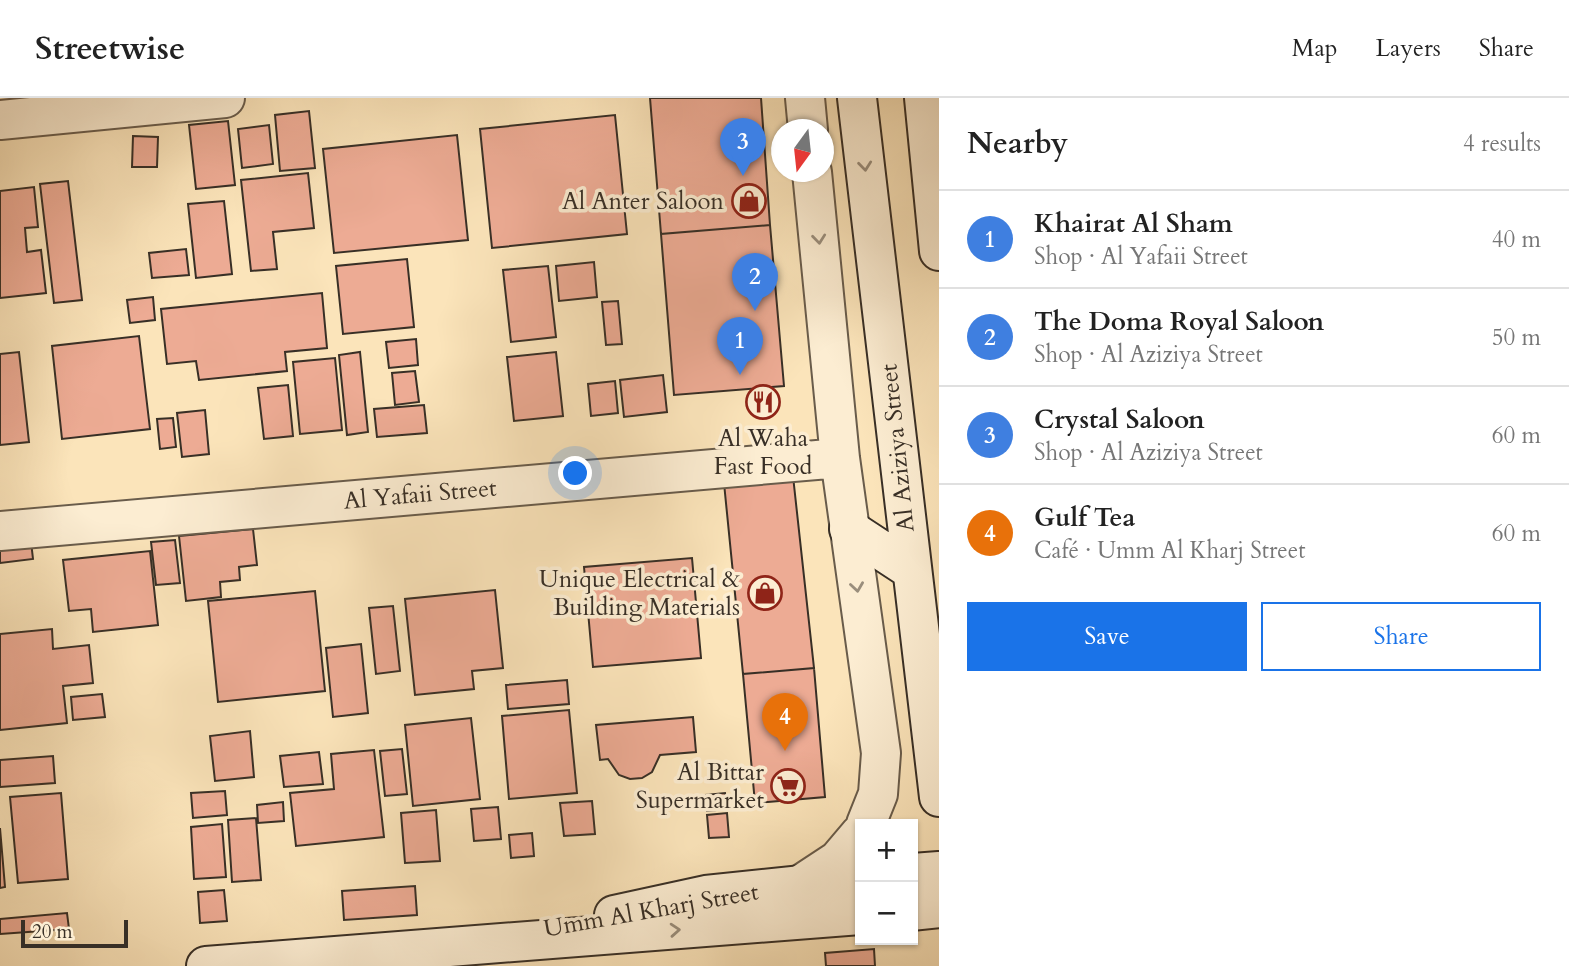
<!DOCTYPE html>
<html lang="en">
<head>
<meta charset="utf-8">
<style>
	:root { --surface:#fff; --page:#f2f2f2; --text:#222; --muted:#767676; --line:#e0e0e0; --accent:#1a73e8 }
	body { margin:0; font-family:Cardo,serif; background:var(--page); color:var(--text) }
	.controls { position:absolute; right:21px; bottom:21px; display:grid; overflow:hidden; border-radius:0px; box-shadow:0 2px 5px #0004 }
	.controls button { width:63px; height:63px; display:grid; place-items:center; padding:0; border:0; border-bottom:2px solid var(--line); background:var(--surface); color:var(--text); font:35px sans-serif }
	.compass { position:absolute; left:771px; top:21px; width:63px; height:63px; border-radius:50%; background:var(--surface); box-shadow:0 2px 5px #0004; rotate:195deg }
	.scale { position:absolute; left:21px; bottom:18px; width:107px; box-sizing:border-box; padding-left:7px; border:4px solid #382f26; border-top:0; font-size:19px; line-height:24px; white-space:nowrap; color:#382f26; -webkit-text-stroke:5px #fcedd2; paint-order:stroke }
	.you { position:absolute; left:576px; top:376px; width:24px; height:24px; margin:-18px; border:5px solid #fff; border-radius:50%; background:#1a73e8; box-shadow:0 0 0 10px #1a73e833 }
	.badge { display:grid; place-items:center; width:46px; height:46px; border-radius:50%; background:var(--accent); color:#fff; font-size:23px; font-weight:700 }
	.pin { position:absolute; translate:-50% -58px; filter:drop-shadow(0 2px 4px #0008) }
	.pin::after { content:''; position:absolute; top:37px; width:24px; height:21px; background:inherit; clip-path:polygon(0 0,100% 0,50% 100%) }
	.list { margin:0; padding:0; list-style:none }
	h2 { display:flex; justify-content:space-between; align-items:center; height:91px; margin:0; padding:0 28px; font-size:30px }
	h2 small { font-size:23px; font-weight:400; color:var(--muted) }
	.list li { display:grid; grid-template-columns:46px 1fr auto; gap:21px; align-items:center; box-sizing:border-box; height:98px; padding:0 28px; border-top:2px solid var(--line) }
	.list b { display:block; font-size:26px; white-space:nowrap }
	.list p { margin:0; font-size:23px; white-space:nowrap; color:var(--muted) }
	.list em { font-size:23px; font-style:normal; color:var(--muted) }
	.actions { display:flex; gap:14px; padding:21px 28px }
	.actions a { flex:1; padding:16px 0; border:2px solid var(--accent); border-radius:0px; text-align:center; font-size:24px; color:var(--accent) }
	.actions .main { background:var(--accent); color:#fff }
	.map { position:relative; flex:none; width:939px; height:868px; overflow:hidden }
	header { display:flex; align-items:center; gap:42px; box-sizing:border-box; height:98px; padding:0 35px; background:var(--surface); border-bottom:2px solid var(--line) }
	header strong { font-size:33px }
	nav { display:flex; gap:38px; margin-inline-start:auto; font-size:24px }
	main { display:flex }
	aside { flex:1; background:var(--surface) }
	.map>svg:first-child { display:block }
	.building { fill:#edab94; stroke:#382f26; stroke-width:2 }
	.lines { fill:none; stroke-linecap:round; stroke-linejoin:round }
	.street-casing { stroke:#695c4b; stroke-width:42 }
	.secondary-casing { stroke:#382f26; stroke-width:42 }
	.street { stroke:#fcedd2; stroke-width:38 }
	.secondary { stroke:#fcedd2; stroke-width:38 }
	.oneway { stroke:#9a8e7c }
	.labels { text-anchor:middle; stroke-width:7; stroke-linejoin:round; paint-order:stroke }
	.poi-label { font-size:24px; fill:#382f26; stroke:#fcedd2; text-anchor:end }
	.street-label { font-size:24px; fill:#382f26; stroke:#fcedd2 }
</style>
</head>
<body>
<header>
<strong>Streetwise</strong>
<nav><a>Map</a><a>Layers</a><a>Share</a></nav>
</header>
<main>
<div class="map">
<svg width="939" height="868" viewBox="0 0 939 868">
	<rect width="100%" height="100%" fill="#fbe4ba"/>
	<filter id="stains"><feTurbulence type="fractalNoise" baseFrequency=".00286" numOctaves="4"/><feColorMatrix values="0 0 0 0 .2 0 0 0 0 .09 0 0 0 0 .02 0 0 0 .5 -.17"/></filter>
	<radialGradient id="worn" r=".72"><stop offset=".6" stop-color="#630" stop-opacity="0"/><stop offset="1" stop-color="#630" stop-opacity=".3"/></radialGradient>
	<path class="building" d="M650 0H761L770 127 661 136Z
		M309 13 315 70 280 73 275 17Z
		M615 17 627 136 492 150 480 31Z
		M228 23 235 87 196 91 189 27Z
		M269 27 273 66 242 70 238 31Z
		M457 37 468 142 334 155 323 51Z
		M133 38 158 39 157 69H132Z
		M308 75 314 130 273 134 277 171 251 173 241 82Z
		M68 83 82 202 54 205 40 86Z
		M34 89 38 129 25 130 27 154 41 152 46 195 0 200V93Z
		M224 103 232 176 196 180 188 106Z
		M770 127 784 288 674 297 661 136Z
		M186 151 189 177 152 180 149 155Z
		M407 161 414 229 343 236 336 168Z
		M594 164 597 199 559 203 556 168Z
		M548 168 556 239 511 244 503 172Z
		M322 195 327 250 285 254 287 273 199 282 196 263 167 266 161 211Z
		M153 199 155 222 130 225 127 202Z
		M618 203 622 246 606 247 602 204Z
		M139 238 150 331 62 341 52 248Z
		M416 241 418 267 389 270 386 244Z
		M19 254 29 344 0 347V256Z
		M360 254 368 334 347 337 339 257Z
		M556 254 563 318 514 323 507 259Z
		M335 260 342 332 300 336 293 264Z
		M415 273 419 304 395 307 392 275Z
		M663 277 667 314 624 319 620 282Z
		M615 283 618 315 591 318 588 286Z
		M288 287 293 338 264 341 258 290Z
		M424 307 427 335 377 339 374 311Z
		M205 312 209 356 182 359 177 315Z
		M173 320 176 349 160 351 157 321Z
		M793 378 814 570 743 576 724 385Z
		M253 431 257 467 239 469 240 482 220 484 221 499 186 503 179 438Z
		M30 435 33 461 0 465V439Z
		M175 442 180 485 156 487 151 444Z
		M150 453 158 527 93 534 91 511 69 513 63 462Z
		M692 460 701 560 593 569 584 469Z
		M495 492 503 570 472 573 474 591 415 597 405 501Z
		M315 493 325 593 218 604 208 503Z
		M393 508 400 573 376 576 369 510Z
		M52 531 53 551 89 547 93 585 63 588 67 625 0 632V536Z
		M361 546 368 615 333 619 326 550Z
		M814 570 825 699 755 705 743 576Z
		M567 582 569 606 508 611 506 587Z
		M102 596 105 619 73 622 71 599Z
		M569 612 577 695 509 701 502 618Z
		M693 619 696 654 660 657 652 674 642 680 630 681 619 677 608 661 600 662 596 627Z
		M471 620 480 701 413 708 405 627Z
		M250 633 254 679 215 683 210 638Z
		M402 651 407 696 385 698 380 653Z
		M374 652 384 739 296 748 290 695 334 691 331 656Z
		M319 654 323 686 284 689 280 658Z
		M53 658 55 685 0 689V662Z
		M225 693 227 717 193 720 191 695Z
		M61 695 68 781 18 785 10 699Z
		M725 695 727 711 707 713 706 697Z
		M592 703 595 736 564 738 560 705Z
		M283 704 284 723 258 725 257 707Z
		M498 709 501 741 474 743 471 711Z
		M436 712 440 763 405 765 401 715Z
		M727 715 729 739 709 740 707 717Z
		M256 720 261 782 232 784 228 722Z
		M222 726 226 779 194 781 191 729Z
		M0 730 5 789 0 790Z
		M532 735 534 758 511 760 509 737Z
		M415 788 417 817 344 822 342 793Z
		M224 792 227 823 200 825 198 794Z
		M67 815 69 831 0 836V821Z
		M874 851 875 868H826L825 855Z"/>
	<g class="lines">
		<g class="street-casing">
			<path id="street" d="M805 0 808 32
				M0 22 225 0
				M812 74 840 360 881 655 878 696 866 726
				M0 433 840 360
				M800 787 838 762 860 736"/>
		</g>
		<g class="secondary-casing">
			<path id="secondary" d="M857 0 939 699
				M924 0 939 153
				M849 431 910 471
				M913 775 939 773
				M913 813 939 810
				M614 817 706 797 860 781
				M206 868 860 817"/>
		</g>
		<use href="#street" class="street"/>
		<use href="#secondary" class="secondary"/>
	</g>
	<defs><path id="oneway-chevron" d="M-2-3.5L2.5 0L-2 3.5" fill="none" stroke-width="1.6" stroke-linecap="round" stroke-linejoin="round" transform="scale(1.75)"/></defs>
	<g class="oneway">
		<use href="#oneway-chevron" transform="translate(865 68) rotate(84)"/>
		<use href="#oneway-chevron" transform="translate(819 141) rotate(84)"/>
		<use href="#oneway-chevron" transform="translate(857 489) rotate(82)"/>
		<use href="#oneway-chevron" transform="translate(675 832) rotate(-4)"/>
	</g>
	<defs>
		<g id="shop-ring" transform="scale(1.75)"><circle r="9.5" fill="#fcedd2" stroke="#8f2418" stroke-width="1.5"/><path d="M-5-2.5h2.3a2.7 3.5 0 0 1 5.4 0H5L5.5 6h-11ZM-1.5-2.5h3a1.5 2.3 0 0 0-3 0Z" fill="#8f2418"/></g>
		<g id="restaurant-ring" transform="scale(1.75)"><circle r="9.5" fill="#fcedd2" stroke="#8f2418" stroke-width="1.5"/><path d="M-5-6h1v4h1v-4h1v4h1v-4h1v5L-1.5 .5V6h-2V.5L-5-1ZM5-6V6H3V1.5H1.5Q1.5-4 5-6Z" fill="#8f2418"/></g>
		<g id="supermarket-ring" transform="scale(1.75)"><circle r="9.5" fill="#fcedd2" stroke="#8f2418" stroke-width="1.5"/><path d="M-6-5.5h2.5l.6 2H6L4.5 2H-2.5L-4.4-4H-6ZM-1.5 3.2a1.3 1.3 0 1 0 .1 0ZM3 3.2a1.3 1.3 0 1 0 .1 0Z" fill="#8f2418"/></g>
	</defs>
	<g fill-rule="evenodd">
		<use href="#shop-ring" x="749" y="103"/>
		<use href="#restaurant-ring" x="763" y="304"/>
		<use href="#shop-ring" x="765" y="495"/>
		<use href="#supermarket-ring" x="788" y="688"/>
	</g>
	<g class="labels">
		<g class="poi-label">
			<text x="724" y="111">Al Anter Saloon</text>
			<text x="763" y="348" text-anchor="middle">Al Waha<tspan x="763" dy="28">Fast Food</tspan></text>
			<text x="740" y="489">Unique Electrical &amp;<tspan x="740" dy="28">Building Materials</tspan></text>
			<text x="764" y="682">Al Bittar<tspan x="764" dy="28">Supermarket</tspan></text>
		</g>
		<g class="street-label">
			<text transform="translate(897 350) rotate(-96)" y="8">Al Aziziya Street</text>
			<text transform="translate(420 396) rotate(-5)" y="8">Al Yafaii Street</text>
			<text transform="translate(651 812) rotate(-10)" y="8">Umm Al Kharj Street</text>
		</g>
	</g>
	<rect width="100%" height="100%" filter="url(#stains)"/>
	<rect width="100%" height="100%" fill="url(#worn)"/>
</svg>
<div class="controls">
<button>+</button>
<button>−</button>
</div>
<svg class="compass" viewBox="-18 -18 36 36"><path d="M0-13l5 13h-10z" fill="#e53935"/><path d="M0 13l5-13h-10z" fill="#767676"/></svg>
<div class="scale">20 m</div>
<div class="you"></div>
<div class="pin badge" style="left:740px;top:277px;background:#3f7fe0">1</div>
<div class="pin badge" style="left:755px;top:213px;background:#3f7fe0">2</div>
<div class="pin badge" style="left:743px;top:78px;background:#3f7fe0">3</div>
<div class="pin badge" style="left:785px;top:653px;background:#e8710a">4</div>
</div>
<aside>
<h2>Nearby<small>4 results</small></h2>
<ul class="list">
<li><span class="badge" style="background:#3f7fe0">1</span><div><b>Khairat Al Sham</b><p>Shop · Al Yafaii Street</p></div><em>40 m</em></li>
<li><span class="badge" style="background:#3f7fe0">2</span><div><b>The Doma Royal Saloon</b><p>Shop · Al Aziziya Street</p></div><em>50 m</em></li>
<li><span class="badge" style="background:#3f7fe0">3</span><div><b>Crystal Saloon</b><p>Shop · Al Aziziya Street</p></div><em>60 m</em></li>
<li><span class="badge" style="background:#e8710a">4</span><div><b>Gulf Tea</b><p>Café · Umm Al Kharj Street</p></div><em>60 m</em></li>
</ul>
<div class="actions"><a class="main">Save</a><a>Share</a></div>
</aside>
</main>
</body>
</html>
